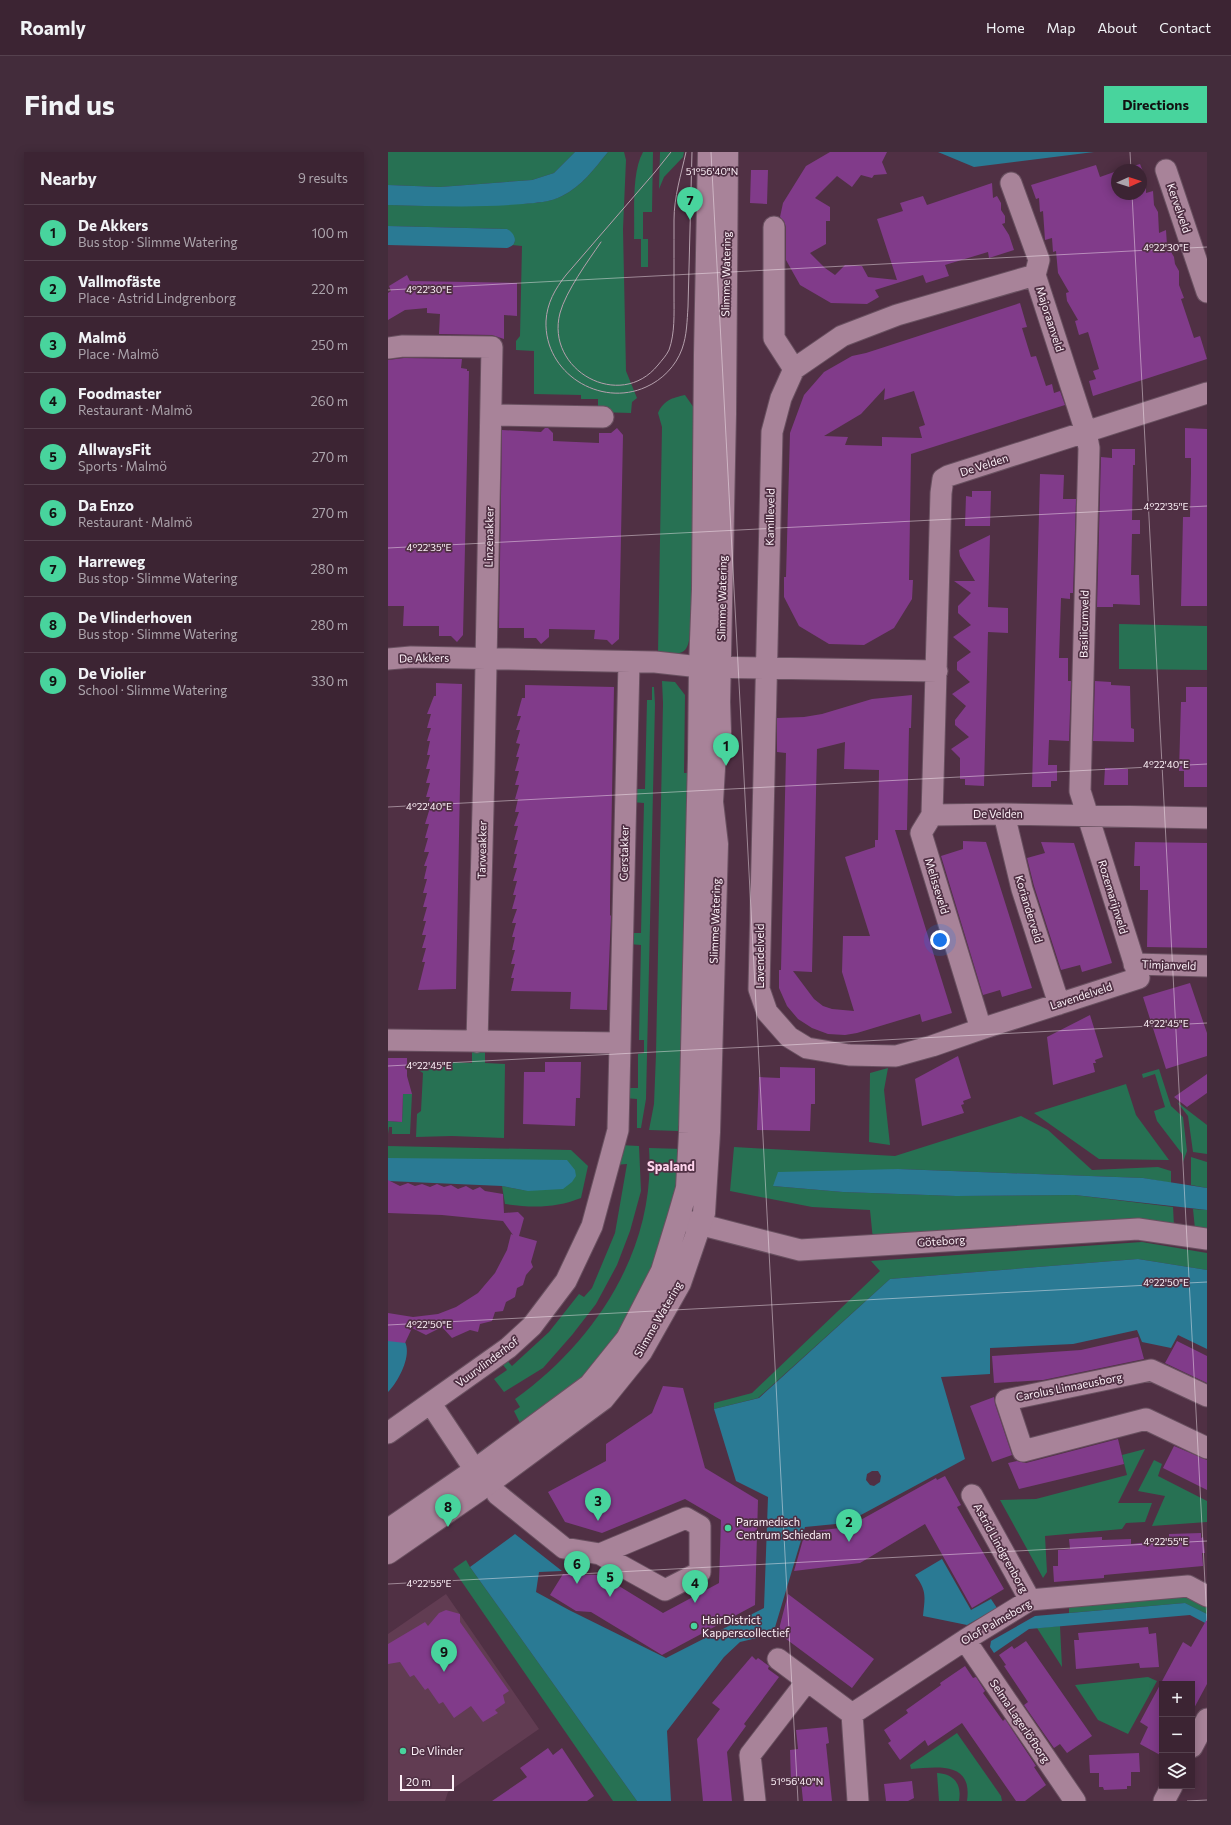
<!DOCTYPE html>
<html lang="en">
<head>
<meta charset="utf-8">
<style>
	:root { --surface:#3c2433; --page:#432c3b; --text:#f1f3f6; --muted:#aca4ac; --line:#55414e; --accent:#48d49d }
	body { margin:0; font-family:Commissioner,sans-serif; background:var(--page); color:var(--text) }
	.controls { position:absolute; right:12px; bottom:12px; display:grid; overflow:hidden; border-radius:0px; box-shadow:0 2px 10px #0003 }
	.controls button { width:36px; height:36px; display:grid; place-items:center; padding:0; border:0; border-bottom:1px solid var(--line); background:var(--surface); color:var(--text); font:20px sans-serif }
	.compass { position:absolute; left:723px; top:12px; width:36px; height:36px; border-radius:50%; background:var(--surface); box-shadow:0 2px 10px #0003; rotate:87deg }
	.scale { position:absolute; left:12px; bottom:10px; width:54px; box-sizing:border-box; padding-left:4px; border:2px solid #fdf1f8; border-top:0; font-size:11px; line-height:14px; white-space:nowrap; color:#fdf1f8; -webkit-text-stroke:3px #503044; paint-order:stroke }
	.you { position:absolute; left:552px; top:788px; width:14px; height:14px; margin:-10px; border:3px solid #fff; border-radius:50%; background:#1a73e8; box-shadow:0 0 0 6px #1a73e833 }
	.badge { display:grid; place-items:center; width:26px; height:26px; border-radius:50%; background:var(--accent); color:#111; font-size:13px; font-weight:700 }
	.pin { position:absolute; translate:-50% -33px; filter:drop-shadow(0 1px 2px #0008) }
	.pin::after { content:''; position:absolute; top:21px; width:14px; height:12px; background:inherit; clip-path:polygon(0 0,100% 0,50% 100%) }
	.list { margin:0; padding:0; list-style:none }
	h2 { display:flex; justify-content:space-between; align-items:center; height:52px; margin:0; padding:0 16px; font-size:17px }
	h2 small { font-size:13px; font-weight:400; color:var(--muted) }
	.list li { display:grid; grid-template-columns:26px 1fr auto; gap:12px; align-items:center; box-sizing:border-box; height:56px; padding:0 16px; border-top:1px solid var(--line) }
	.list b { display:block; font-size:15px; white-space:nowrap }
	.list p { margin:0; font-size:13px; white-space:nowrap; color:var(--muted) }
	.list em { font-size:13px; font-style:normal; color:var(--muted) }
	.icon { flex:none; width:22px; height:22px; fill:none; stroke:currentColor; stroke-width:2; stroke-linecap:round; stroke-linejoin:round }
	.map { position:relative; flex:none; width:819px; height:1649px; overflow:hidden; border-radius:0px }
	header { display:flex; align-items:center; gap:24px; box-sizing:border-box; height:56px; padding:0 20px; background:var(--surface); border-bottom:1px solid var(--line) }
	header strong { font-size:19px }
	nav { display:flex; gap:22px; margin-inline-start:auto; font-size:14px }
	.intro { display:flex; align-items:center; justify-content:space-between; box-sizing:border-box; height:96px; padding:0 24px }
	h1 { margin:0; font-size:28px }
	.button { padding:10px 18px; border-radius:0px; background:var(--accent); color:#111; font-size:14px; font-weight:700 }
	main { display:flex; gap:24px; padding:0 24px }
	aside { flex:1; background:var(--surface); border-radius:0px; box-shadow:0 2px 10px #0003 }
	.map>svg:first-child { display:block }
	.built { fill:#613c52 }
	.green { fill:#277153 }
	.water { fill:#2a7a94; fill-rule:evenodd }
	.building { fill:#813b8a; fill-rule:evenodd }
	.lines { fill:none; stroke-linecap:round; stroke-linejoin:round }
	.street-casing { stroke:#695060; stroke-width:23 }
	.secondary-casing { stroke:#695060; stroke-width:24 }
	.street { stroke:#a88399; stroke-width:21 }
	.secondary { stroke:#a88399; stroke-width:22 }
	.tram { stroke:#b5a0ad; stroke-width:1 }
	.ticks { fill:none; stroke:#fdf1f8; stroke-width:1; stroke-opacity:0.45 }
	.poi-dot { fill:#48d49d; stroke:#503044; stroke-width:1.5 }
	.labels { text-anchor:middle; stroke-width:3.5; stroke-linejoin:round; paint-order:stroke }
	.street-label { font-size:11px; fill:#fdf1f8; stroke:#503044 }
	.poi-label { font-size:11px; fill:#fdf1f8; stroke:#503044; text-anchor:start }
	.quarter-label { font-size:13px; font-weight:bold; fill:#ffd5ed; stroke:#503044 }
	.ticks-label { font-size:10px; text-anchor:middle; fill:#fdf1f8; stroke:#503044; stroke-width:3.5; stroke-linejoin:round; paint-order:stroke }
</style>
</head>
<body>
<header>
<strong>Roamly</strong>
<nav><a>Home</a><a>Map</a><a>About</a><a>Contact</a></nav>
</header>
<div class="intro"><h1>Find us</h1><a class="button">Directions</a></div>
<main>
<aside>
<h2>Nearby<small>9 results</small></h2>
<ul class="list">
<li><span class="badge">1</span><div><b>De Akkers</b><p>Bus stop · Slimme Watering</p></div><em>100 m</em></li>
<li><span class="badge">2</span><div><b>Vallmofäste</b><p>Place · Astrid Lindgrenborg</p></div><em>220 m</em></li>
<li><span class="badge">3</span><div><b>Malmö</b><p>Place · Malmö</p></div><em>250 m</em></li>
<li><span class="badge">4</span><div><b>Foodmaster</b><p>Restaurant · Malmö</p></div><em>260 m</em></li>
<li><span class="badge">5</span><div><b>AllwaysFit</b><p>Sports · Malmö</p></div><em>270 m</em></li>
<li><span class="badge">6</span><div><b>Da Enzo</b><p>Restaurant · Malmö</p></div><em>270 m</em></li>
<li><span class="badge">7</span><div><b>Harreweg</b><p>Bus stop · Slimme Watering</p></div><em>280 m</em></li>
<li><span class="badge">8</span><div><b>De Vlinderhoven</b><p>Bus stop · Slimme Watering</p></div><em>280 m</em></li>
<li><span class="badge">9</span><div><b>De Violier</b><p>School · Slimme Watering</p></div><em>330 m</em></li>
</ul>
</aside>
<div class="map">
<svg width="819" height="1649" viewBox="0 0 819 1649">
	<rect width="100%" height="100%" fill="#503044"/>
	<path class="built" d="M58 1442 151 1577 60 1640 57 1649H0V1482Z"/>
	<path class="green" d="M0 0H187L166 21 144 28 52 35 0 33Z
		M220 0H236L238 8 235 77 238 219 249 246 244 250 243 261 210 260V247H193V243L146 242V199L128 198V189L132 184 134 94 124 93 127 90 119 77 0 74V53C41 54 81 54 123 52 139 51 159 52 174 44 194 34 206 17 220 0Z
		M255 0H265L264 60H255V87H260V115H253V87H246C247 62 243 22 255 0Z
		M272 0H296L295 5 276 25 271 37Z
		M297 243 306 256 307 478H302C301 505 293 502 270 501L274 275 270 261C276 248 284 246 297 243Z
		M731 472 819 474V518L731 517Z
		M274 529 287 530 297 543 296 621H305L297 973 290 974V979L261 978 266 952 268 902 275 551Z
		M264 535H266L267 552 258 947 253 976H249V947L237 946V936H250V902L256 901V888H251L253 793 241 792V781H253L256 651 243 650 244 637H257L259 548H264Z
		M84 896H97V911L117 912 116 986 64 984 28 985 29 962 33 959 35 921 29 917V909L84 911Z
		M500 916 496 938 502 993 481 990 482 921Z
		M771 917 783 954 795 965 799 999 795 1010V1003L769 969 766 959 777 955 767 922 755 926 754 922Z
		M738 932 748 963 781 1008 711 1007 646 961Z
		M15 942H24L22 982H4V975H1L0 982V969L14 970Z
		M789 950 819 973V1002L805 1000 800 964Z
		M633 964 660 978 704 1018 770 1015 783 1019V1031L755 1026 510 1017 385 1034 455 1040 568 1044 687 1043 785 1055 786 1074 485 1088 482 1058 424 1055 342 1039 346 995 507 1004Z
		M231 993 251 994 253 1039 242 1079 229 1113 208 1152 184 1183 155 1216 116 1240 106 1227 119 1218 112 1209 117 1206 124 1214 161 1180 191 1142 196 1145 204 1136 227 1081 239 1012 226 1013Z
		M0 994 183 998 200 1014 193 1046C168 1056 144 1056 117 1052L114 1034 140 1039 0 1006Z
		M261 996 295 997 292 1035 276 1097 227 1189 182 1239 95 1304 90 1301 132 1271 126 1259 132 1255 127 1247C207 1190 268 1097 261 996Z
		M803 1005 819 1010V1036L803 1033Z
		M805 1057 819 1058V1079L807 1077Z
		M754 1090 819 1101V1118L750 1107 502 1127 370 1246 326 1257V1251L364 1241 492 1119 483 1109Z
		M757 1297 730 1351H764L757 1370 738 1371 734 1377 657 1384 659 1420 655 1426 612 1348 648 1347 739 1323 734 1303Z
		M766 1308 774 1312 770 1324 819 1349V1370L764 1374 777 1344 750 1339Z
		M78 1408 82 1415 249 1649H225L65 1417Z
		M799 1443 819 1453V1462L797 1451 681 1461V1454Z
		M672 1474 674 1515 649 1476Z
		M760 1525 769 1529 740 1582 710 1568 687 1533Z
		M569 1581 613 1644 614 1649H579C585 1609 549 1615 523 1617L522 1613Z
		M549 1621C566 1622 574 1632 571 1649H551Z"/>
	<path class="water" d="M187 0H220C206 17 194 34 174 44 163 50 147 51 135 52 90 56 45 54 0 53V33L52 35 144 28 166 21Z
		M550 0H706L586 15Z
		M0 74 119 77C128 82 131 93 119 96L0 93Z
		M0 1006 179 1008 187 1018 188 1024 184 1030 175 1037 140 1039 114 1034 0 1029Z
		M510 1017 755 1026 819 1036V1058L687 1043 568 1044 455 1040 385 1034 390 1020Z
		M750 1107 819 1118V1197L790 1183 783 1196 754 1190 749 1178 685 1192 602 1196V1222L553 1225 577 1307 458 1371 417 1375 385 1482 352 1490 336 1505 279 1579 283 1649H249L82 1415 127 1382 174 1419 151 1420 148 1440 181 1458 278 1506 376 1456 380 1345 348 1329 326 1257 371 1246 502 1127ZM484 1319H490L493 1324 492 1330 486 1334 482 1333 478 1328 479 1322Z
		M0 1187 17 1190C24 1204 10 1230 0 1240Z
		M554 1407 583 1458 603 1447 609 1456 579 1473 535 1464C537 1444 539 1439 527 1423Z
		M797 1451 819 1462V1472L802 1463 641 1477 606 1501 602 1495 603 1489 647 1464Z"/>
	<path class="building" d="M442 0H499L494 10 499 22 486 23 484 26 473 23 464 35 449 24 427 46 442 55V69H438V92L422 101 437 116 447 123 457 113 474 114 480 125 509 128 489 67 515 59 512 51 535 44 539 53 604 31 605 46 609 44 613 51V58L617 64V71L614 72 621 83 626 98 601 106 600 100 557 113 561 124 538 131 535 123 487 138 491 145 479 152 443 151 412 133 398 108V75L396 69 392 65 395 51 418 14Z
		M752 12 758 27V41L765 39 766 53 770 60 771 81 778 78 779 93 786 105 787 112 791 119V133L796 146 793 147 806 186 812 184 819 207 705 244 701 229 708 227 705 219 711 217 700 180 691 183 687 169 690 168 679 149 678 141 681 140 670 121 668 99 665 100 664 86 657 88 655 59 652 60 651 46 648 47 643 33 708 13 712 25 729 19V42H753V18H733Z
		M363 18H380L379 52 362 51Z
		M19 123 22 129 129 131V164L116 163V187L104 183 51 182 52 162 39 161V156L17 158 0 168V141L3 139 1 134Z
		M632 151 639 175 634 176 643 205 648 204 658 234 664 232 666 241 672 239 677 253 523 302 521 428H525L524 447 506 476 476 493 441 492 411 474 396 445V425H398L402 281 416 243 436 220 464 204 478 201ZM497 236 496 248 526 239 537 273 531 275 534 286 494 285V294L457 293 460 285 436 284 473 262Z
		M16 206 74 207 73 216 79 217V219H81L75 483 69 490 63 484H51V474H15L16 454H0V208Z
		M157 276H160L165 281V289L211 291V281H223L229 276 235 283 231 487 224 493 219 488 206 487 207 478 161 477V485L153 492 148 486H136V476H111L114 278 153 280Z
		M797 276 819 277V454H793L795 365H802L803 321V306H797Z
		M724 297H747V313H745L744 368H752V382H744L743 423H751L752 453 725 452V455H709L713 305 724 306Z
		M652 322 676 323 675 347H688L685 441H682V447L673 446 671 506H680V529H683L681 589 661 588 660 613H669V629H663V635H644Z
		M584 339H603L602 374H577L578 344 584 345Z
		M602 383 600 455 620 456V481L600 480 596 634 577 633V627H572V606L563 597 581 585 567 573V568L578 554 564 542 582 530 569 518V510L583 500 565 485 583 473 570 461V454L583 441 566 429H587L572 404 571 398Z
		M707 529 723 530V533L742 534 743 576 746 577V590L705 589Z
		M48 531 74 532 68 837 30 838 37 810H34L38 796H34L38 783H34L38 769H35L39 755H35L39 741H35L39 727H36L39 714H36L41 700H36L40 686H37L41 672H37L41 659 37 658 42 645H38L42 631H38L42 617H38L42 603H39L42 589H39L43 576H39L43 562H39L46 544H48Z
		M137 533 226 535 222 750V763L223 764 219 858 182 857 183 840 123 839 126 826H123L127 812H123L127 798H124L127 785H124L128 771H124L129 757H124L128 743H125L129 729H125L129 716H125L129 702H126L130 688H126L130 674H126L131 660H127L130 647H127L131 633H127L131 619H127L131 605H128L132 592 128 591 132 578H128L133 564H129L134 546H137Z
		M798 535H819V635H796V619H791L793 550H798Z
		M524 543 523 576H521L519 678H507L564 861 534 870 532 862 469 881 457 883 440 882 424 876 410 867 399 854 391 836V818H393L398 601 389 600V566L416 565 434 562 484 547ZM457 590 456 617 491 618 490 688H487V695L457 705 482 784H455L454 820 466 859 444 857 435 854 426 847 405 819 424 820 429 597Z
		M717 616 740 617V633H716Z
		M575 689 598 690 644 836 614 845 612 838 595 843 553 704 575 697Z
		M653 690 686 691 724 811 694 820 692 813 673 818 646 734 639 706 657 701Z
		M747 690 819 691V796L759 795 760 738H752V714H746Z
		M802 831 819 881V904L778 917 755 845Z
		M702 863 715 905 707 908 708 911H705L707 920 665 933 659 885Z
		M570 904 583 946 575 949 576 952 573 953 576 961 534 974 527 927Z
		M0 906H19V924L24 942H15L14 970 0 969Z
		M157 910H193L192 946H188L187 974 135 972 136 920H157Z
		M392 915 427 916V952H423L422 979 369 978 371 925 392 926Z
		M819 922V941L799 955 786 945Z
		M0 1028 12 1034 20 1031 27 1034 34 1032 42 1035 49 1032 56 1035 63 1033 70 1037 78 1034 85 1038 92 1035 97 1039 115 1042 116 1061 130 1060 136 1066 131 1084 149 1089 143 1110 145 1115 138 1123 135 1133 129 1136 127 1145 118 1150 115 1159 107 1160 104 1169 92 1172 90 1180 82 1178 64 1186 54 1175 38 1183 24 1176 17 1191 0 1189V1161L25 1165 50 1162 68 1155 90 1141 107 1121 119 1098 123 1082 125 1083 115 1069 54 1063 0 1061Z
		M750 1185 756 1207 655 1228 606 1231 604 1204 693 1198Z
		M789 1189 819 1204V1231L777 1211Z
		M275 1234 295 1236 317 1316 370 1348 367 1453 274 1503 203 1460 188 1459 162 1443 175 1422 213 1423 275 1461 331 1431 333 1368 297 1347 214 1381 177 1370 160 1340 218 1309V1292L264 1261Z
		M606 1245 607 1252 624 1303 604 1310 582 1254Z
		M730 1287 736 1312 631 1337 620 1311 629 1309 638 1311Z
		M786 1294 819 1308V1338L775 1316Z
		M557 1324 573 1353 569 1355 616 1437 584 1456 537 1372 472 1411 406 1419 416 1384 427 1382V1379L460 1375 548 1326 549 1328Z
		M813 1381V1386L815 1385 817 1401H814L815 1414 716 1423V1426L666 1430 665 1414H670V1398L682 1397 681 1387 714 1385V1388L743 1387V1392L781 1388V1382Z
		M400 1442 486 1507 464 1536 390 1481Z
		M58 1458 72 1462V1470L121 1539 115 1543 117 1551 107 1558 110 1561 95 1570 83 1554 66 1566 55 1550 51 1552 40 1536 37 1538 26 1523 22 1525 12 1510 0 1512V1492L37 1470 40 1474 51 1461Z
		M819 1467V1532L804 1560V1532H774V1604L752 1592 760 1575 752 1570 795 1490 803 1495Z
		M760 1475 761 1482 768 1481 771 1515 752 1516 751 1511 688 1517 686 1488H691L690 1481Z
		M638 1489 704 1584 679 1601 672 1592 666 1596 636 1553 640 1550 616 1514 618 1513 611 1503 624 1494 626 1497Z
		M364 1504 368 1508 370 1506 381 1514 380 1517 391 1525 356 1572 358 1574 339 1600 344 1649H315L309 1587 332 1557 324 1551Z
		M577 1514 585 1526 588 1525 597 1539 595 1541 615 1569 617 1567 648 1614 646 1615 658 1633 637 1649H628L574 1571 540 1594 537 1588 512 1608 500 1591 503 1589 496 1578 520 1561 518 1558 553 1533 552 1531Z
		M439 1575 441 1591 438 1592 444 1649H415L413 1629 403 1630 402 1598 410 1597 408 1578Z
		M160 1596 165 1603 174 1596 206 1644 199 1649H104L139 1625 132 1616Z
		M751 1601 752 1620H743V1634H739V1637L716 1638 715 1635H711V1621H702L701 1603Z
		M524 1629 526 1646 520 1649H498L496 1632Z"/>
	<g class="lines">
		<g class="street-casing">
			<path id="street" d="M778 18 819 140
				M623 31 651 108 647 123 698 280 701 296 692 639 751 826 593 877 544 894 508 904 461 903 419 896 401 885 379 860 371 837 384 280 393 246 406 217 454 184 509 163 647 123
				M386 75V186L406 217
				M0 196 15 194 104 195 96 617 89 890
				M819 241 560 324 555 327 553 341 544 663 616 662 819 666
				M103 263 215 265
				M0 507 23 505 267 510 312 515 549 519
				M616 662 634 737 671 852
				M544 663 533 681 593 877
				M746 812 819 814
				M0 888 232 891
				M295 1068 412 1098 750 1077 819 1087
				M819 1244 763 1218 618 1248 635 1299 758 1267 819 1296
				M43 1252 97 1333
				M0 1281 120 1196 144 1174 178 1129 204 1074 230 978 241 510
				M109 1342 176 1396 212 1402 277 1438 312 1420V1374L298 1366 212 1402
				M584 1343 642 1448
				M577 1488 687 1649
				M390 1507 464 1562 577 1488 642 1448 800 1434 819 1444
				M464 1562 470 1649
				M804 1595 819 1567
				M367 1649 362 1603 419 1529
				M776 1649 784 1634"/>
		</g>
		<g class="secondary-casing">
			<path id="secondary" d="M0 1378 87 1318 202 1233 239 1187 274 1119 290 1067 299 1036 302 981 311 606 312 515 315 437 317 203 321 0
				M0 1401 97 1334 215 1247 253 1200 292 1131 316 1061 321 980 329 692 324 650 327 599 332 580 331 550 337 262 339 0"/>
		</g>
		<use href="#street" class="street"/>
		<use href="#secondary" class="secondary"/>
		<path class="tram" d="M283 0 267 20 178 123C167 137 159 151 158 169 156 221 212 256 258 235 274 228 288 214 294 197 299 183 299 169 300 155L304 0
			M213 90C200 109 178 139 172 161 157 218 232 260 270 213 274 208 278 204 281 198 287 181 286 162 286 144 286 119 286 94 286 68 286 45 293 23 298 0"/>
	</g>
	<path class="ticks" d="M323 0 410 1649M742 0 743 18M744 42 819 1469M0 138 819 95M0 396 819 354M0 655 819 612M0 914 819 871M0 1173 819 1130M0 1432 819 1389M799 1649 819 1648"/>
	<g class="poi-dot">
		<circle cx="340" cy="1376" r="4"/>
		<circle cx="306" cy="1474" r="4"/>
		<circle cx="15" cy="1599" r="4"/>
	</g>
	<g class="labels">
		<g class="street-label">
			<text transform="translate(791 56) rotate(71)" y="4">Kervelveld</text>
			<text transform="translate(338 122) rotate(-89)" y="4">Slimme Watering</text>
			<text transform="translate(662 167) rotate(72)" y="4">Majoraanveld</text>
			<text transform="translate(596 313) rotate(-18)" y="4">De Velden</text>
			<text transform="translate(382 365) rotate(-89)" y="4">Kamilleveld</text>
			<text transform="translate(101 385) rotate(-89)" y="4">Linzenakker</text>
			<text transform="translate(334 446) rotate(-89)" y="4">Slimme Watering</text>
			<text transform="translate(696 472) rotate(-89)" y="4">Basilicumveld</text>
			<text transform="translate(36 506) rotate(-1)" y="4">De Akkers</text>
			<text x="610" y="666">De Velden</text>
			<text transform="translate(94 698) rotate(-89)" y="4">Tarweakker</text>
			<text transform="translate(236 701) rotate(-89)" y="4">Gerstakker</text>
			<text transform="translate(549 734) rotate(73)" y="4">Melisseveld</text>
			<text transform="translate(725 745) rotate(73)" y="4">Rozemarijnveld</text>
			<text transform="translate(641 757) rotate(73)" y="4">Korianderveld</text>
			<text transform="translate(327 769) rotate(-88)" y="4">Slimme Watering</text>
			<text transform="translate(372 804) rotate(-90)" y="4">Lavendelveld</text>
			<text transform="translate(781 813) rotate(2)" y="4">Timjanveld</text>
			<text transform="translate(693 844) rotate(-18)" y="4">Lavendelveld</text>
			<text transform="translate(553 1089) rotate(-4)" y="4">Göteborg</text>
			<text transform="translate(270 1167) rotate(-60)" y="4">Slimme Watering</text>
			<text transform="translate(99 1210) rotate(-37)" y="4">Vuurvlinderhof</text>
			<text transform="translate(681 1235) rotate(-11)" y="4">Carolus Linnaeusborg</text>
			<text transform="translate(613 1396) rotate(61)" y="4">Astrid Lindgrenborg</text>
			<text transform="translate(608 1470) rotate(-30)" y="4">Olof Palmeborg</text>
			<text transform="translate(632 1569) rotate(56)" y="4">Selma Lagerlöfborg</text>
		</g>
		<g class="poi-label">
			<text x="348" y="1374">Paramedisch<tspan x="348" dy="13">Centrum Schiedam</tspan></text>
			<text x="314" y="1472">HairDistrict<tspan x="314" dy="13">Kapperscollectief</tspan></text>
			<text x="23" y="1603">De Vlinder</text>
		</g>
		<g class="quarter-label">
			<text x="283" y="1019">Spaland</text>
		</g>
	</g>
	<g class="ticks-label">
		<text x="324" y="23">51°56'40"N</text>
		<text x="778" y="99">4°22'30"E</text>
		<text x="41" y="141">4°22'30"E</text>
		<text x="778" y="358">4°22'35"E</text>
		<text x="41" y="399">4°22'35"E</text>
		<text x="778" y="616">4°22'40"E</text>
		<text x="41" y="658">4°22'40"E</text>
		<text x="778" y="875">4°22'45"E</text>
		<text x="41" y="917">4°22'45"E</text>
		<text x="778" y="1134">4°22'50"E</text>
		<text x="41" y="1176">4°22'50"E</text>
		<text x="778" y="1393">4°22'55"E</text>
		<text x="41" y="1435">4°22'55"E</text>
		<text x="409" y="1633">51°56'40"N</text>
	</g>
</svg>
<div class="controls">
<button>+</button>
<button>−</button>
<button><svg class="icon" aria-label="layers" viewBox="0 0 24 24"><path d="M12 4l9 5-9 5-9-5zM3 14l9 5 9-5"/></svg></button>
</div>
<svg class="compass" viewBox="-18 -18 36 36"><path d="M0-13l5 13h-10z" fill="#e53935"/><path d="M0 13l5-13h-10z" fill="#aca4ac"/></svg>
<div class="scale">20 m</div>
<div class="you"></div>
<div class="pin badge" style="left:338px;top:614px">1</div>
<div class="pin badge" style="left:461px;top:1390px">2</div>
<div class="pin badge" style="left:210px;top:1369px">3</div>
<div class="pin badge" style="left:307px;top:1451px">4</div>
<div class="pin badge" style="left:222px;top:1445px">5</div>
<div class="pin badge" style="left:189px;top:1432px">6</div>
<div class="pin badge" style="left:302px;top:68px">7</div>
<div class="pin badge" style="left:60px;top:1375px">8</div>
<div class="pin badge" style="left:56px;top:1520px">9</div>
</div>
</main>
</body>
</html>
